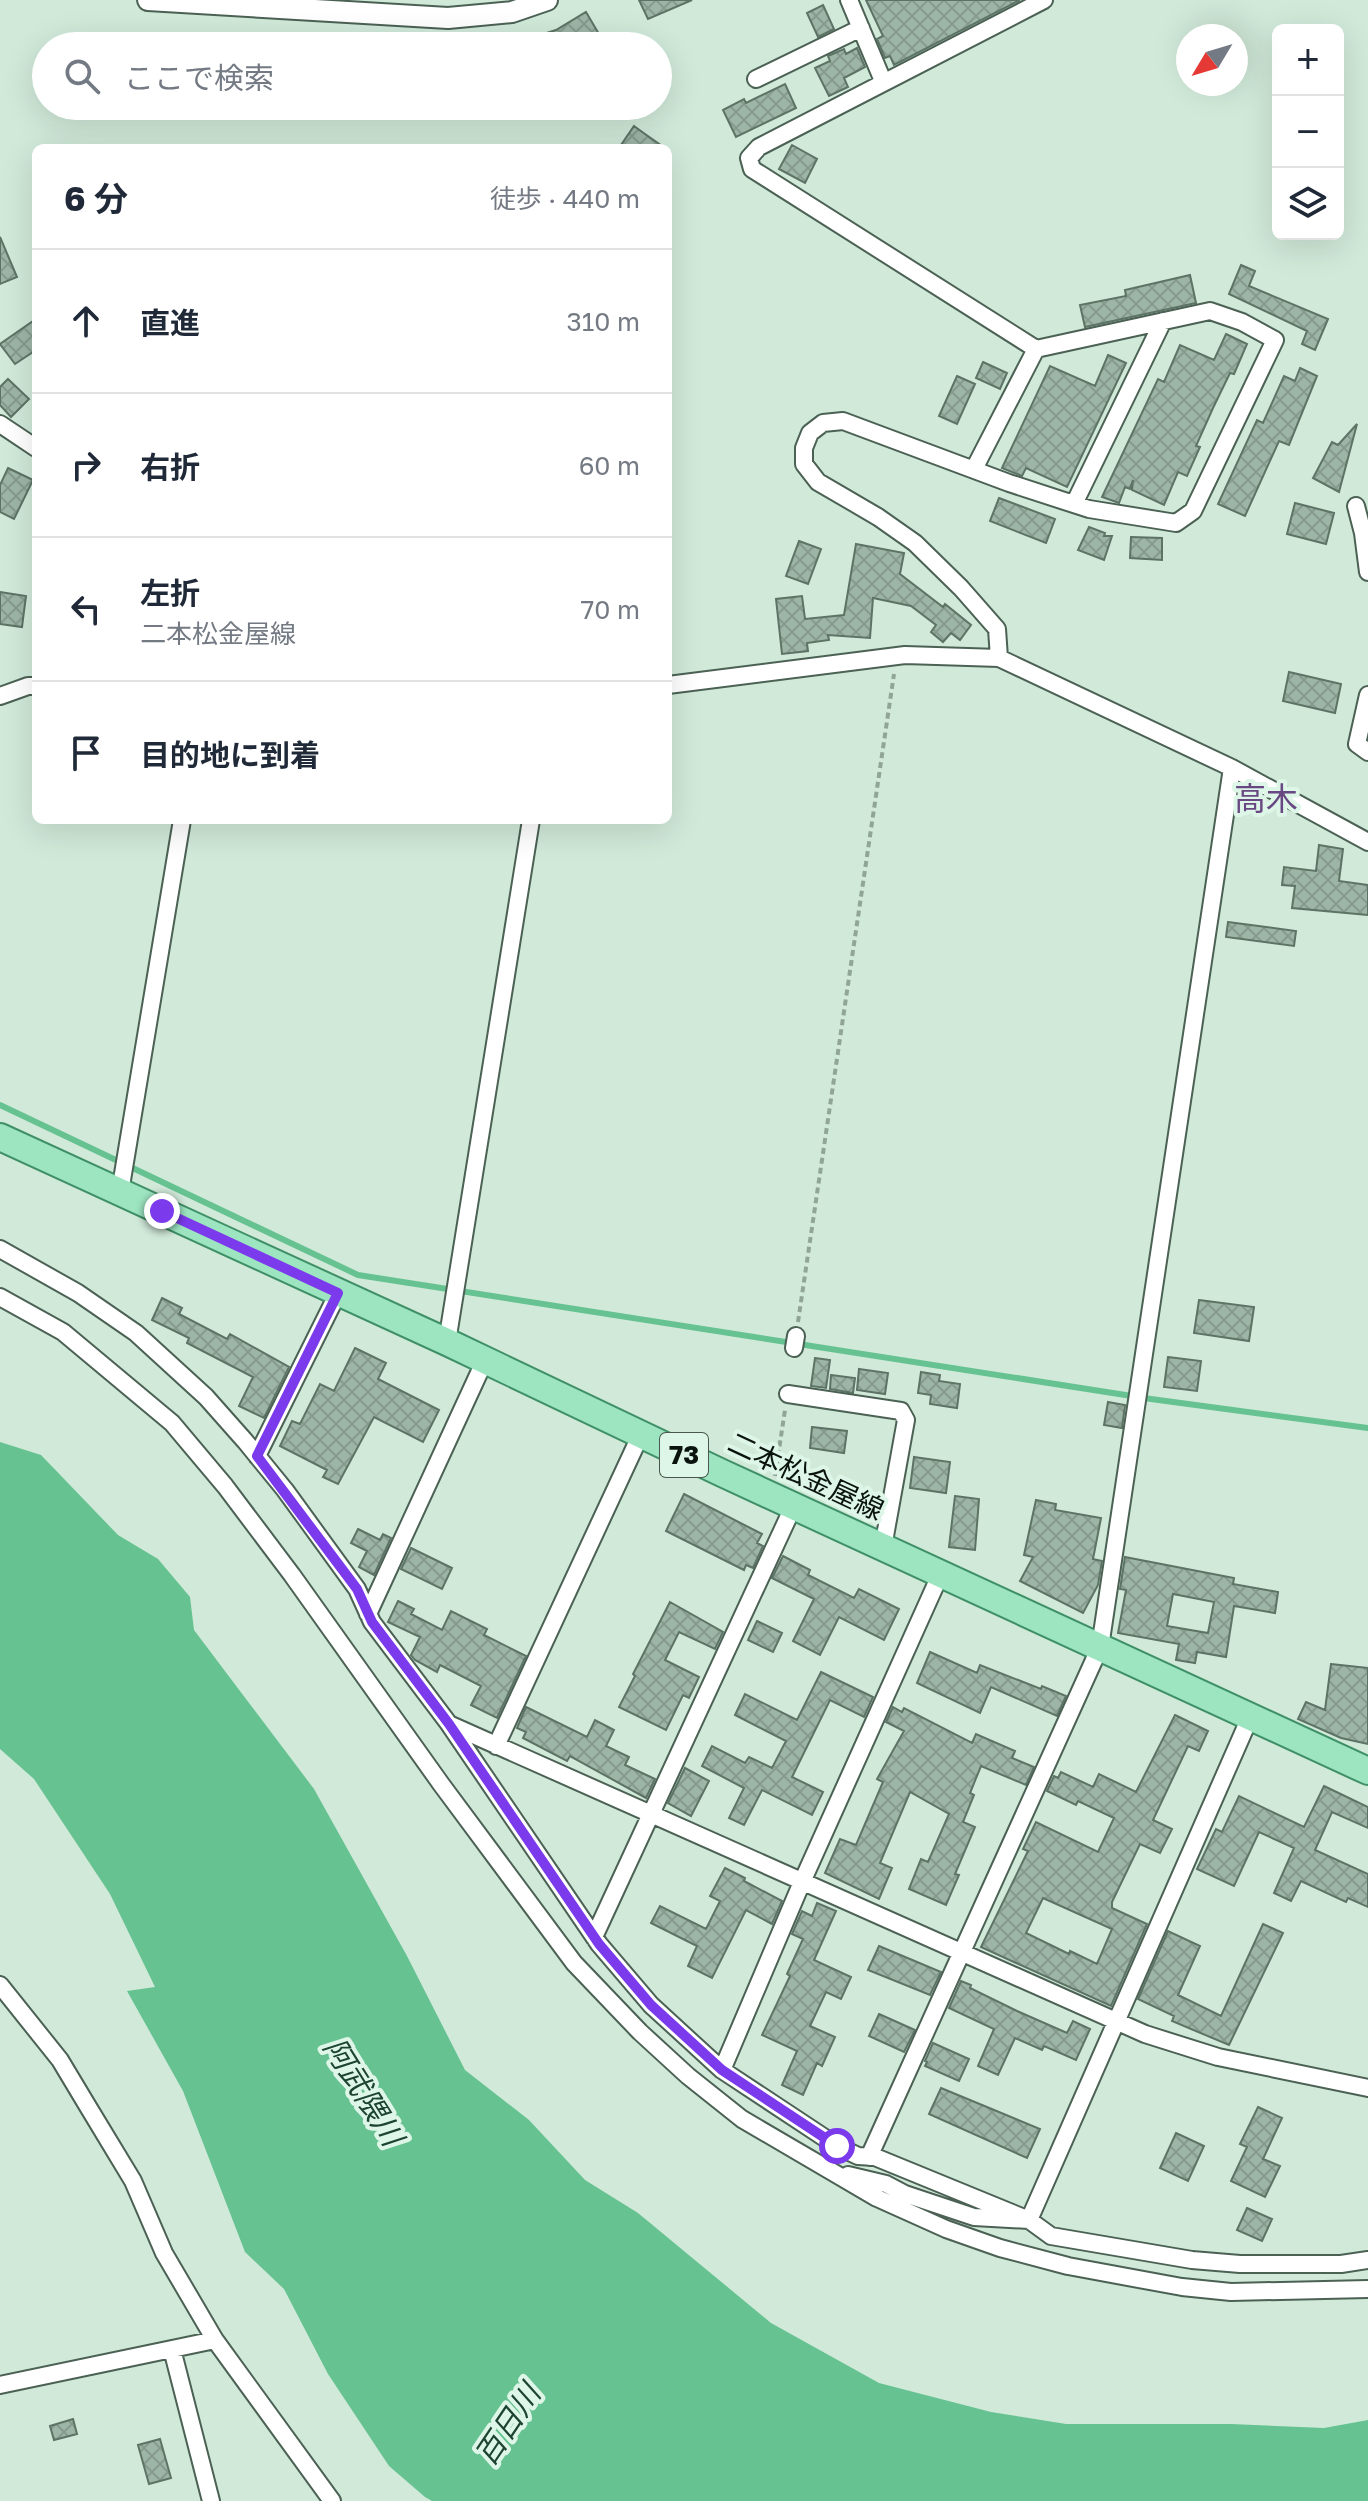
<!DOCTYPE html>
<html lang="ja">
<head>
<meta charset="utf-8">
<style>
	:root { --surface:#fff; --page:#f6f6f7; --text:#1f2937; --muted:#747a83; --line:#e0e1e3 }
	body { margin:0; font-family:"Golos Text","Noto Sans JP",sans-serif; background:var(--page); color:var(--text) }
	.controls { position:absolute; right:24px; top:24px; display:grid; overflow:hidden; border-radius:12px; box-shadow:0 8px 32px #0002 }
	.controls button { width:72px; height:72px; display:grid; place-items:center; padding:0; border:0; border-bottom:2px solid var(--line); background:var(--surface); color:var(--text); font:40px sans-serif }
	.compass { position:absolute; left:1176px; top:24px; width:72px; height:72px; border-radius:50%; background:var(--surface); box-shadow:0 8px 32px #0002; rotate:232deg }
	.stop { position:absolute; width:24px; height:24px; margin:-18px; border:6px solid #7c3aed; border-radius:50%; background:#fff }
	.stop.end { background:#7c3aed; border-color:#fff; box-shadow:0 2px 8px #0008 }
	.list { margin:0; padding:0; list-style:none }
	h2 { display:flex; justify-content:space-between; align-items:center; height:104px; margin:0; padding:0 32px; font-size:34px }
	h2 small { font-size:26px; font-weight:400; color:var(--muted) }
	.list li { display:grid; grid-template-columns:52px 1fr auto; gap:24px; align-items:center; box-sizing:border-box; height:144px; padding:0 32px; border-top:2px solid var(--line) }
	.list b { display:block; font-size:30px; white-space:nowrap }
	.list p { margin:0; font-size:26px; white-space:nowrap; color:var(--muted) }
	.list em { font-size:26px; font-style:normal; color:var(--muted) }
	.icon { flex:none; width:44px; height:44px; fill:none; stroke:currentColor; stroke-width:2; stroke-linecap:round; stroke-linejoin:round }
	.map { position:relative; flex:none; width:1368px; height:2501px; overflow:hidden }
	.search { position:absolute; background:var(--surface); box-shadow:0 8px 32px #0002; left:32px; top:32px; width:640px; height:88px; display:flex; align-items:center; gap:20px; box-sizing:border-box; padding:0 28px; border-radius:44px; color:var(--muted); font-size:30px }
	.panel { position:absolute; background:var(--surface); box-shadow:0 8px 32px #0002; left:32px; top:144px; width:640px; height:680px; border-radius:12px }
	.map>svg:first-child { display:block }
	.water { fill:#66c291 }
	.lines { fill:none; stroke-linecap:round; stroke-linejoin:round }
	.stream { stroke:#66c291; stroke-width:6 }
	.building { fill:url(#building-cross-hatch); stroke:#5c7365; stroke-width:2; fill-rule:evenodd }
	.minor-casing { stroke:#4b6154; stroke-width:20 }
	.tertiary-casing { stroke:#4b6154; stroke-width:24 }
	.primary-casing { stroke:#3f9067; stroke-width:30 }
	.path { stroke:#91a498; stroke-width:4; stroke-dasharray:6 4; stroke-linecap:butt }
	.minor { stroke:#fff; stroke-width:16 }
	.tertiary { stroke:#fff; stroke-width:20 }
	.primary { stroke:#9de5c1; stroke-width:26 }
	.route { stroke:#7c3aed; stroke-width:10 }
	.labels { text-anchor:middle; stroke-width:8; stroke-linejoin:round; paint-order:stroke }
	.shield { fill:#ddf6e7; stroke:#49574e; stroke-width:2 }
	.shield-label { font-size:26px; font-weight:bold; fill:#0a130d }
	.street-label { font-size:28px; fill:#0a130d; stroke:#ddf6e7 }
	.water-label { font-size:30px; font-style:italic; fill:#1d4430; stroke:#ddf6e7 }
	.quarter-label { font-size:32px; fill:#684782; stroke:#ddf6e7 }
</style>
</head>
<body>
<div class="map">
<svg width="1368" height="2501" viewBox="0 0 1368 2501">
	<defs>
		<pattern id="building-cross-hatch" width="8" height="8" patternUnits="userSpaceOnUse" patternTransform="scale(2)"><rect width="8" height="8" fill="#9db5a6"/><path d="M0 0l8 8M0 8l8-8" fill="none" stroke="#869b8e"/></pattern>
	</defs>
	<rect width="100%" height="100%" fill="#d0e9d9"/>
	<path class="water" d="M0 1442 41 1455 118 1535 158 1559 190 1597 194 1630 314 1789 407 1956 465 2070 529 2120 585 2180 638 2213 771 2323 879 2383 991 2412 1066 2424H1231L1324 2428 1368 2420V2501H432L425 2497 389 2466 328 2374 284 2289 245 2252 183 2091 127 1991 155 1987 110 1894 34 1779 0 1749Z"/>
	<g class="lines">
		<path class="stream" d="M0 1105 358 1275 1151 1399 1368 1428"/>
	</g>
	<path class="building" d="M639 0H692L648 19Z
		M866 0H1020L894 65 890 56 885 58 877 39 883 36Z
		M823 5 834 29 818 37 807 13Z
		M586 12 606 46H518V42L556 30Z
		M857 48 865 67 844 78 848 87 829 96 815 68 830 61 828 56 844 49 846 54Z
		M785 84 796 108 736 137 723 110 744 99 746 103Z
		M634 126 645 134 665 148H619Z
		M792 145 817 159 805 183 779 169Z
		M0 237 17 277 0 284Z
		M1241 265 1255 271 1249 286 1328 319 1315 350 1302 344 1307 331 1229 294Z
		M1190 275 1196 303 1085 327 1080 305 1126 296 1125 290Z
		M36 319V350L15 364 0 344Z
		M1226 334 1247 344 1234 374 1230 373 1213 408 1196 446 1200 447 1187 476 1178 472 1164 505 1132 490 1133 480 1130 489 1125 487 1119 503 1102 497 1158 379 1164 382 1180 345 1214 360Z
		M1108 355 1126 363 1067 487 1026 468 1022 476 1002 468 1050 366 1095 386Z
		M983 362 1007 373 1000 389 976 378Z
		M1300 368 1317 376 1289 445 1279 441 1245 516 1218 504 1257 420 1263 423 1284 376 1295 381Z
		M957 376 975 384 957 424 939 416Z
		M8 379 29 399 11 417 0 405V387Z
		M1357 424 1339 492 1313 478 1332 442 1338 445Z
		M8 468 33 480 14 519 0 512V485Z
		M999 498 1055 519 1046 543 990 521Z
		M1295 503 1334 513 1326 544 1287 534Z
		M1089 527 1105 533 1104 536H1112L1104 560 1078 550Z
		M1131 537 1162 538V560L1130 558Z
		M799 541 821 549 808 584 786 576Z
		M856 544 904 553 900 574 943 607 945 604 971 625 960 640 951 633 943 642 931 632 936 625 911 606 873 598 870 638 828 635 829 640 807 643 808 651 782 654 776 599 802 596 805 619 844 615Z
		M0 592 26 596 22 627 0 624Z
		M1289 672 1341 684 1335 713 1283 701Z
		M1319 845 1343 849 1339 881 1368 885V915L1292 908 1295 886 1282 885 1284 867 1316 871Z
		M1228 922 1296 931 1294 946 1226 937Z
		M162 1298 182 1308 179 1314 227 1339 230 1334 289 1367 264 1418 239 1406 253 1377 187 1343 189 1338 152 1320Z
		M1199 1300 1254 1307 1249 1341 1194 1333Z
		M355 1348 386 1363 378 1379 439 1410 423 1442 374 1417 338 1484 323 1477 327 1470 280 1446 292 1421 300 1424 320 1384 334 1391Z
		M1168 1357 1201 1361 1197 1391 1164 1387Z
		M815 1358 830 1360 826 1388 811 1386Z
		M859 1369 888 1373 885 1394 857 1390Z
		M921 1372 940 1375 939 1381 960 1384 957 1408 930 1404 931 1395 918 1393Z
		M831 1375 855 1378 853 1393 830 1389Z
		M1108 1402 1125 1405 1122 1428 1104 1425Z
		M812 1427 847 1431 844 1453 810 1448Z
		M914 1457 950 1462 946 1493 910 1488Z
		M684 1494 762 1534 757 1543 763 1546 753 1568 746 1565 744 1570 666 1531Z
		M955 1496 979 1499 975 1550 949 1547Z
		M1036 1500 1056 1504 1055 1510 1101 1518 1093 1559 1102 1561 1098 1585 1083 1613 1020 1581 1033 1557 1024 1555Z
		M358 1529 380 1540 383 1534 391 1538 374 1575 359 1567 367 1551 351 1543Z
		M411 1548 452 1568 442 1589 401 1569Z
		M783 1556 810 1570 808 1575 854 1598 859 1589 899 1609 884 1640 839 1617 820 1655 793 1641 814 1599 772 1578Z
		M1125 1557 1234 1578 1233 1584 1278 1592 1275 1613 1234 1606 1226 1657 1197 1652 1195 1663 1176 1660 1179 1644 1118 1633 1126 1590 1120 1589ZM1173 1594 1214 1602 1208 1633 1167 1626Z
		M398 1601 414 1609 411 1614 442 1630 451 1611 487 1629 484 1635 526 1656 497 1718 471 1705 481 1686 440 1665 437 1672 415 1660 411 1655 420 1637 388 1622Z
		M670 1602 723 1632 715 1649 679 1632 665 1660 699 1677 689 1698 683 1695 666 1730 619 1707 635 1676 633 1674Z
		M757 1621 782 1633 773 1652 748 1640Z
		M930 1652 977 1673 980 1665 1041 1689 1042 1686 1066 1696 1057 1716 991 1687 980 1713 917 1683Z
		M1331 1664 1368 1668V1744L1341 1738 1298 1719 1306 1702 1325 1710Z
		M821 1672 873 1697 864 1717 830 1700 792 1777 823 1792 812 1815 762 1790 744 1825 729 1818 744 1788 702 1766 712 1746 745 1763 749 1757 772 1768 786 1741 735 1715 745 1694 797 1720Z
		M526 1707 587 1737 595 1720 614 1730 606 1746 629 1757 625 1765 655 1779 646 1798 570 1756 567 1761 523 1738 526 1732 517 1728Z
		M893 1707 902 1712 904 1708 972 1743 976 1734 1015 1751 1012 1758 1034 1767 1026 1785 981 1766 970 1793 974 1795 963 1822 975 1827 955 1874 959 1875 946 1905 909 1889 921 1859 928 1862 949 1814 910 1792 880 1863 892 1868 879 1899 825 1873 840 1839 856 1845 883 1782 877 1779 904 1731 886 1722Z
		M1175 1715 1208 1731 1199 1751 1188 1746 1153 1820 1172 1829 1160 1853 1140 1844 1112 1902V1908L1147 1924 1111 2006 981 1947 1028 1851 1023 1849 1036 1822 1098 1852 1114 1818 1078 1801 1076 1805 1047 1791 1054 1776 1058 1778 1061 1772 1093 1787 1099 1774 1136 1792ZM1043 1898 1112 1929 1097 1964 1070 1951 1069 1954 1026 1933Z
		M685 1768 709 1781 691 1816 668 1803Z
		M1324 1786 1368 1807V1828L1332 1812 1315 1850 1368 1874V1907L1348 1898 1346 1902 1301 1881 1291 1901 1274 1893 1294 1848 1259 1832 1234 1886 1197 1869 1216 1829 1222 1832 1239 1796 1304 1827Z
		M725 1868 745 1878 744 1881 782 1901 772 1924 746 1910 712 1978 688 1966 697 1946 651 1923 660 1906 706 1929 720 1901 710 1896Z
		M817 1903 836 1911 814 1960 851 1977 841 1999 826 1992 810 2026 835 2037 822 2066 817 2063 803 2095 782 2085 797 2051 762 2035 790 1976 787 1974 803 1939 792 1934 802 1911 812 1916Z
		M1263 1924 1283 1933 1229 2045 1172 2021 1174 2016 1138 1999 1168 1931 1200 1946 1178 1995 1221 2016Z
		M879 1946 941 1972 930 1995 868 1970Z
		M961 1981 971 1985 970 1988 1017 2011 1067 2033 1073 2021 1090 2029 1076 2060 1044 2046 1042 2050 1015 2038 998 2075 978 2066 994 2029 949 2008Z
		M879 2014 915 2030 904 2052 869 2036Z
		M933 2043 969 2059 959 2081 925 2066 927 2062 925 2061Z
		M941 2088 1040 2129 1027 2158 929 2114Z
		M1258 2107 1282 2118 1263 2159 1280 2166 1265 2197 1231 2181 1247 2147 1240 2144Z
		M1176 2133 1204 2146 1188 2181 1160 2168Z
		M1247 2208 1272 2219 1262 2241 1237 2230Z
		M73 2419 77 2434 54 2440 50 2426Z
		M160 2439 171 2478 149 2484 138 2445Z"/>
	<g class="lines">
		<g class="minor-casing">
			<path id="minor" d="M849 0 883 81
				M756 79 861 28
				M0 424 36 448
				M974 469 1036 349
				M1074 504 1163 321
				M1356 506 1363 533 1368 572
				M999 658 997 629 961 588 915 543 878 517 818 482 804 464V448L810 433 823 423 843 421 1009 483 1089 509 1176 523 1193 511 1275 340 1242 322 1210 311 1036 349 752 169 749 158 759 147 1044 0
				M668 685 905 655 999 658 1232 768 1368 842
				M1368 695 1357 744 1368 752
				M0 696 28 686H36
				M120 1192 182 820
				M0 1249 78 1293 136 1333 206 1397 245 1441 285 1490 357 1589 372 1622 449 1724 599 1944 651 2005 722 2070 837 2146 858 2156 875 2157 1029 2220 1051 2236 1192 2260 1240 2264H1341L1368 2260
				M0 1297 63 1332 172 1423 225 1486 292 1575 441 1784 574 1963 640 2032 688 2076 742 2119 877 2198 946 2229 1000 2248 1068 2266 1182 2287 1231 2292 1368 2289
				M447 1342 531 820
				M794 1348 796 1336
				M788 1394 901 1411 906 1420 883 1547
				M257 1456 338 1293
				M368 1614 485 1360
				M451 1725 1145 2034 1218 2057 1368 2088
				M496 1746 641 1434
				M594 1937 794 1505
				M0 1985 60 2060 87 2105 133 2181 164 2253 215 2340
				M722 2070 802 1882 941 1573
				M869 2157 1100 1647 1232 768
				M848 2175 886 2184 905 2194 974 2217 1029 2220 1251 1715
				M0 2385 172 2349
				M211 2501 172 2349 215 2340 332 2501"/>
		</g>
		<g class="tertiary-casing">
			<path id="tertiary" d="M148 0 448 18 512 12 547 0"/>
		</g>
		<g class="primary-casing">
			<path id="primary" d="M0 1137 447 1342 722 1473 1368 1771"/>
		</g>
		<path class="path" d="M798 1322 894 674
			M775 1476 785 1410"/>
		<use href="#minor" class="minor"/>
		<use href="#tertiary" class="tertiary"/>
		<use href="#primary" class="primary"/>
	</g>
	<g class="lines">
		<path class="route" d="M162 1211 338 1293 257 1456 357 1589 372 1622 449 1724 599 1944 651 2005 722 2070 837 2146"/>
	</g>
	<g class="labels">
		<rect class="shield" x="660" y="1433" width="48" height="44" rx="6"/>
		<g class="shield-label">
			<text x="684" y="1464">73</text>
		</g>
		<g class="street-label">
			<text transform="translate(806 1476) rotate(25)" y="10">二本松金屋線</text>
		</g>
		<g class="water-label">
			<text transform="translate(363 2092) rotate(58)" y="10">阿武隈川</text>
			<text transform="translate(508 2425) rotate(-56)" y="10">百日川</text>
		</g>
		<g class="quarter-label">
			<text x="1266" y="810">高木</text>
		</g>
	</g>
</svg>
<div class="controls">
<button>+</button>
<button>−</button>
<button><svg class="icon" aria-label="layers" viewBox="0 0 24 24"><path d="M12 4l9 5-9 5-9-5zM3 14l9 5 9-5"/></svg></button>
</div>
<svg class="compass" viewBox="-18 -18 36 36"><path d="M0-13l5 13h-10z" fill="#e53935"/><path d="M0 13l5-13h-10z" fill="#747a83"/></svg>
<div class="stop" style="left:837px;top:2146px"></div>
<div class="stop end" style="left:162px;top:1211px"></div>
<div class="search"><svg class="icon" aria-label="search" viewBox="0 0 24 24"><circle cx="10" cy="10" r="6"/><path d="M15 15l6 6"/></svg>ここで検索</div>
<section class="panel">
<h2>6 分<small>徒歩 · 440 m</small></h2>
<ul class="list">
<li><svg class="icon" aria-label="ahead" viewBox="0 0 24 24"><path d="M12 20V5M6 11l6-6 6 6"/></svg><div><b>直進</b></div><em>310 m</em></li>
<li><svg class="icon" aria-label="right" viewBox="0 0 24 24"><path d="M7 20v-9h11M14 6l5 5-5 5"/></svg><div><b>右折</b></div><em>60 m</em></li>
<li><svg class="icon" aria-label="left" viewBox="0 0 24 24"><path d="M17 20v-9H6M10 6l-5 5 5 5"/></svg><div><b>左折</b><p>二本松金屋線</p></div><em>70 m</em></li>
<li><svg class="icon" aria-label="arrive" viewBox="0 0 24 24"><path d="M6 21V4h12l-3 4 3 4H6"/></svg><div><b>目的地に到着</b></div></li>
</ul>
</section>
</div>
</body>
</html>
